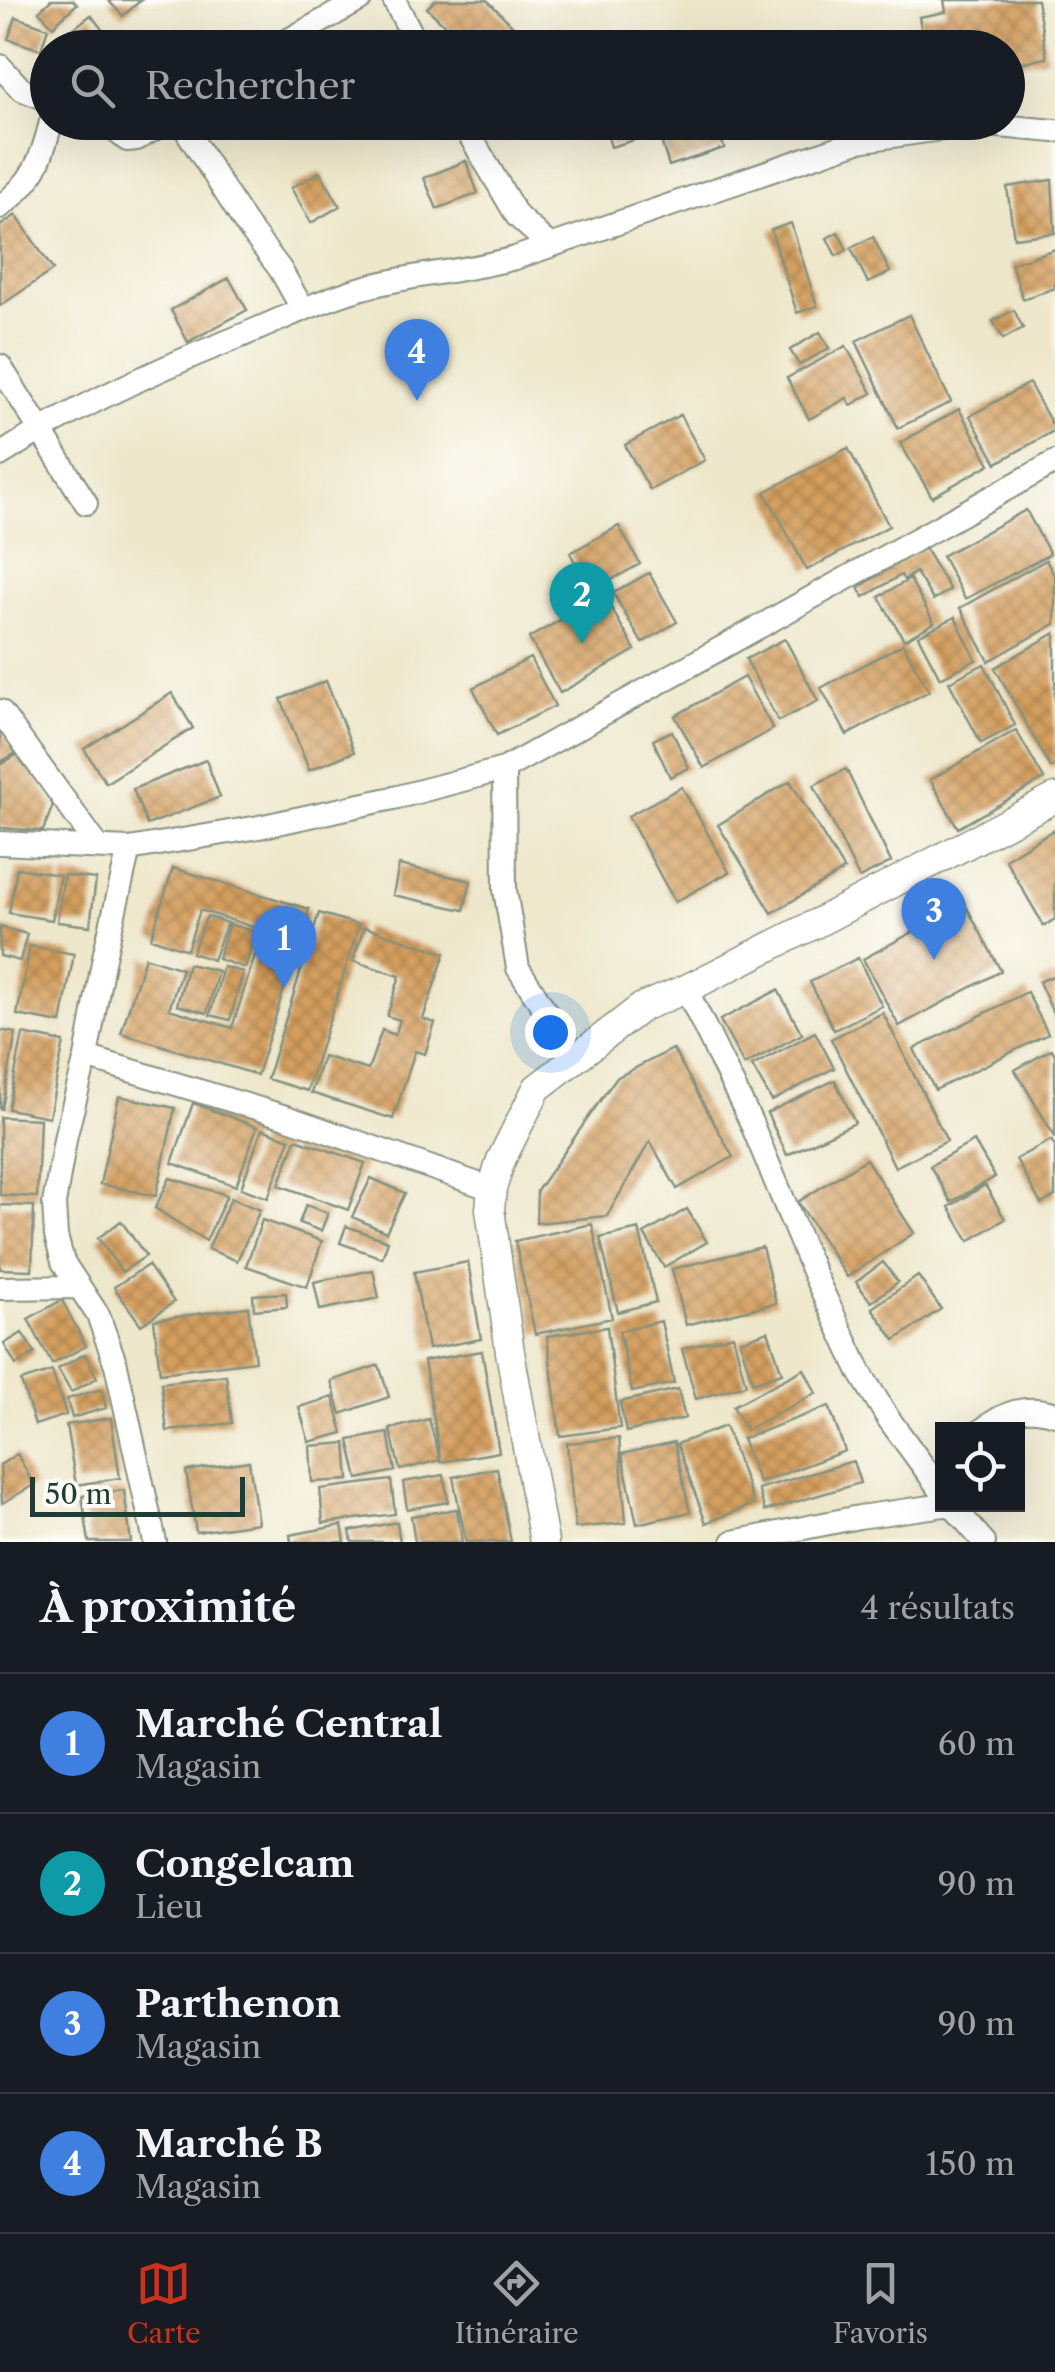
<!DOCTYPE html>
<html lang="fr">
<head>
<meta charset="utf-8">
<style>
	:root { --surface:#171b24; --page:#242831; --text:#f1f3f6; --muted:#9ea1a6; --line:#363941; --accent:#c8321e }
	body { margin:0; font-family:"Libre Caslon Text",serif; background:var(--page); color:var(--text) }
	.controls { position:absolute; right:30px; bottom:30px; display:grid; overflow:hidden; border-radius:0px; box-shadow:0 10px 40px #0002 }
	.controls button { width:90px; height:90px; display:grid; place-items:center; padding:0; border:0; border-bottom:2px solid var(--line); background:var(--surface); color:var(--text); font:50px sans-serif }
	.scale { position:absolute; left:30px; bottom:25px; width:215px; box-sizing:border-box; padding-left:10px; border:5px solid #1f3d34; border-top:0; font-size:28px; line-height:35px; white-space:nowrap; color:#1f3d34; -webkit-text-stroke:8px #fdfcf7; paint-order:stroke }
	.you { position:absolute; left:550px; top:1032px; width:35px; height:35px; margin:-25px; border:8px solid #fff; border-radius:50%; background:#1a73e8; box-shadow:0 0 0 15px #1a73e833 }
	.badge { display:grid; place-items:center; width:65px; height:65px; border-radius:50%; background:var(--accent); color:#fff; font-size:32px; font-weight:700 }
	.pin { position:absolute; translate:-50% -82px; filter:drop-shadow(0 2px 5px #0008) }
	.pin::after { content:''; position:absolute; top:52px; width:35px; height:30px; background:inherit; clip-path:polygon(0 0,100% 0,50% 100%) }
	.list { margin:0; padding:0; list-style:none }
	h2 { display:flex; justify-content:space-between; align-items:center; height:130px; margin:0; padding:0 40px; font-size:42px }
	h2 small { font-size:32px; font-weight:400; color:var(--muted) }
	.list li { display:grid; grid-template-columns:65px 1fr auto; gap:30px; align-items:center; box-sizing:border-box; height:140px; padding:0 40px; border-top:2px solid var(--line) }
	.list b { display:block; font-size:38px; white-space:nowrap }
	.list p { margin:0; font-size:32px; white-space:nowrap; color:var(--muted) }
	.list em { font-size:32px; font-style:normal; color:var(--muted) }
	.icon { flex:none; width:55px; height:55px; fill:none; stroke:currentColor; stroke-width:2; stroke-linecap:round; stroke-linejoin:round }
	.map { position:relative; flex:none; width:1055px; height:1542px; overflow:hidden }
	.search { position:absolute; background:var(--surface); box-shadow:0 10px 40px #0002; left:30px; right:30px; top:30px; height:110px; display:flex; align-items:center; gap:25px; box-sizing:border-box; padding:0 35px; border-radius:55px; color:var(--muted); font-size:38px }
	.sheet { height:690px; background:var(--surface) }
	nav { display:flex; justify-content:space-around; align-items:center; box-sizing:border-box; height:140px; border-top:2px solid var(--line); background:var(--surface); font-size:28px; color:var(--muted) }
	nav a { display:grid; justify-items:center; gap:5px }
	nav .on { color:var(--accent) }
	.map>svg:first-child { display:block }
	.building { fill:url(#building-cross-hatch) }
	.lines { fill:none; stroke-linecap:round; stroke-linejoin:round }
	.minor-casing { stroke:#869280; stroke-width:26 }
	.tertiary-casing { stroke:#869280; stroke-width:31 }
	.minor { stroke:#fff; stroke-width:22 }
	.tertiary { stroke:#fff; stroke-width:28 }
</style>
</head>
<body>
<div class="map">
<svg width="1055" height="1542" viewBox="0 0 1055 1542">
	<defs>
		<pattern id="building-cross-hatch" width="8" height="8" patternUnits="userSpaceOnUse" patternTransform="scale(2.5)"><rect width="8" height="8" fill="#d59f5e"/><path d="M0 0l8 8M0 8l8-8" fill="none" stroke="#ac834e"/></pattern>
	</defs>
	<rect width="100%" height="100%" fill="#fdfcf7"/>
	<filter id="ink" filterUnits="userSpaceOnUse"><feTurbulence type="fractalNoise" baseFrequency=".01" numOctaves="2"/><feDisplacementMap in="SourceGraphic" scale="20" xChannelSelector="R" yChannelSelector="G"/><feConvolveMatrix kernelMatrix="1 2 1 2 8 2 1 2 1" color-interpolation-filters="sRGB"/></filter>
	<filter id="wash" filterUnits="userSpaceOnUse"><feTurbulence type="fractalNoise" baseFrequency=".0048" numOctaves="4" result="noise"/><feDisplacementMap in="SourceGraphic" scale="40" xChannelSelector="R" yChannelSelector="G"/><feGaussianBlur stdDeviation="2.25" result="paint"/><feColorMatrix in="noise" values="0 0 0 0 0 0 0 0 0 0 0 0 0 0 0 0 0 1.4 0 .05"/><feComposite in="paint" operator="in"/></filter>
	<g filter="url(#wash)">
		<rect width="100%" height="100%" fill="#eee7cb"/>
		<g id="blocks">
			<path class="building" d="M51 0H73L77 4 53 26 39 11Z
				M108 0H141L123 16Z
				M435 0H487L515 28 496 48H468L427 8Z
				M944 0H1037L1047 58 1008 65V48H925L919 17 946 12Z
				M91 15 104 32 84 48H62L57 41Z
				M16 17 48 28 41 50 8 39Z
				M640 122 644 137 611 147 604 124Z
				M655 122H716L724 148 669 166Z
				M466 161 478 193 437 209 424 178Z
				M320 172 340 206 311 223 291 188Z
				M1052 180 1055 233 1014 238 1007 187Z
				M16 215 53 270 0 306V226Z
				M791 223 817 306 797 313 771 230Z
				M838 232 847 250 836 256 827 238Z
				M873 237 890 272 868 283 851 248Z
				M1055 249V288L1023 299 1011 264Z
				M229 278 247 310 188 342 171 310Z
				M1014 310 1023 328 1003 339 993 321Z
				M909 315 951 402 898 428 856 341Z
				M820 332 829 348 799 365 790 350Z
				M846 346 872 393 851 405 847 398 809 419 787 378Z
				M1029 383 1055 430 997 463 970 416Z
				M959 409 990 464 932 497 900 443Z
				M680 415 705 460 650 490 625 445Z
				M848 448 889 526 807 570 765 492Z
				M1026 510 1050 554 965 599 942 556Z
				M619 526 640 564 591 591 570 553Z
				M924 547 950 590 933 600 916 572 904 580 901 575 864 597 858 588Z
				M1046 560 1055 577V624L989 661 960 608Z
				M649 573 677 622 642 643 613 593Z
				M910 579 934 623 904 640 879 597Z
				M604 595 635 650 560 693 529 638Z
				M955 617 976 660 940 678 918 636Z
				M1055 633V765L1051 768 995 668Z
				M785 639 818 701 778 721 746 659Z
				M903 644 929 691 847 735 821 688Z
				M530 658 555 706 497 735 473 688Z
				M984 664 1015 725 981 743 949 682Z
				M744 677 773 729 704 768 675 716Z
				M326 681 354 752 309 770 281 699Z
				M172 693 193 728 106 783 84 749Z
				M0 726 16 753 0 762Z
				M1016 730 1044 779 958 828 930 780Z
				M672 731 689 768 670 777 653 740Z
				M21 752 53 805 43 831 0 828V765Z
				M206 760 220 797 147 825 133 789Z
				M846 769 891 862 859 878 814 785Z
				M790 781 844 870 772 913 718 825Z
				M682 787 729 872 675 902 628 816Z
				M1055 829V919L1044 926 1005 859Z
				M399 865 471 881 464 910 393 895Z
				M17 868 60 875 52 920 9 913Z
				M173 868 309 909 257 1075 121 1033 145 957 182 969 169 1009 232 1028 263 930 200 910 187 950 151 938Z
				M64 875 96 879 90 926 57 922Z
				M965 904 1001 971 899 1026 863 959Z
				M319 913 359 925 307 1091 267 1079Z
				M207 916 227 923 213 960 192 953Z
				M229 924 256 932 245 968 218 959Z
				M0 927 27 934 20 961 0 956Z
				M364 927 445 953 423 1019 435 1023 425 1054 415 1051 393 1119 311 1093 323 1056 368 1070 382 1030 395 1035 400 1020 387 1016 400 976 353 961Z
				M30 946 74 954 61 1023 17 1015Z
				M858 958 882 1006 834 1030 810 982Z
				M188 964 218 971 207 1013 177 1005Z
				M223 967 243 972 230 1020 210 1015Z
				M1055 975V1017L1039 982Z
				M778 990 802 1034 744 1065 720 1020Z
				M1027 992 1048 1034 935 1090 914 1049Z
				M883 1013 947 1141 895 1167 831 1039Z
				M0 1030 16 1033 2 1109H0Z
				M815 1032 834 1068 772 1101 752 1066Z
				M23 1034 64 1042 49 1117 8 1109Z
				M673 1049 733 1157 677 1189 650 1141 607 1216 536 1223 537 1191 616 1078Z
				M1052 1049 1055 1055V1137L1015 1070Z
				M835 1080 855 1123 787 1155 767 1113Z
				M119 1096 175 1108 156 1196 100 1184Z
				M193 1103 257 1127 236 1186 172 1163Z
				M0 1117 40 1119 37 1197 0 1195Z
				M262 1129 290 1139 268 1198 241 1188Z
				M296 1139 365 1163 348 1210 279 1185Z
				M1051 1140 1055 1146V1196L1041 1204 1016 1159Z
				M974 1141 995 1177 951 1202 930 1166Z
				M866 1159 914 1233 847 1277 798 1202Z
				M170 1178 227 1195 206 1241 155 1208Z
				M371 1178 405 1193 386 1232 352 1217Z
				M985 1185 1005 1219 969 1241 949 1207Z
				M231 1198 260 1210 237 1261 208 1249Z
				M0 1205 34 1206 32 1270 0 1269Z
				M306 1205 328 1213 321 1231 299 1223Z
				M687 1209 707 1242 664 1267 644 1234Z
				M262 1220 322 1241 307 1287 246 1266Z
				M121 1221 146 1256 122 1272 98 1238Z
				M592 1224 612 1318 535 1334 515 1241Z
				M346 1226 388 1241 382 1258 340 1243Z
				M639 1229 656 1302 618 1312 600 1238Z
				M762 1247 776 1303 686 1325 672 1269Z
				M468 1262 481 1339 428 1349 414 1272Z
				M883 1262 898 1282 871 1302 856 1282Z
				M148 1265 174 1302 141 1325 114 1287Z
				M373 1270 379 1298 320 1310 314 1282Z
				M918 1276 941 1309 895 1340 872 1308Z
				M286 1293 287 1307 254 1310 253 1295Z
				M62 1300 86 1346 52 1364 28 1319Z
				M248 1307 255 1361 160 1373 154 1320Z
				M661 1321 674 1383 632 1392 619 1331Z
				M607 1327 620 1428 560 1436 547 1336Z
				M768 1331 782 1373 753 1383 740 1341Z
				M22 1333 35 1353 16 1365 4 1344Z
				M733 1335 746 1385 696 1399 682 1349Z
				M482 1351 499 1452 441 1462 424 1361Z
				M85 1354 97 1378 71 1392 58 1369Z
				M379 1365 389 1397 341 1414 331 1381Z
				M804 1369 816 1393 746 1430 733 1406Z
				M52 1371 66 1415 35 1425 21 1381Z
				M226 1375 232 1423 167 1431 161 1383Z
				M101 1389 106 1408 72 1418 67 1399Z
				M678 1389 685 1418 626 1432 620 1402Z
				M333 1397 343 1433 309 1442 299 1407Z
				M829 1406 845 1451 759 1483 742 1439Z
				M111 1418 120 1478 76 1485 66 1425Z
				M429 1419 440 1460 400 1470 390 1429Z
				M725 1426 754 1504 706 1523 677 1444Z
				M388 1433 395 1471 358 1479 349 1440Z
				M619 1438 626 1523 575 1528 567 1443Z
				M674 1442 690 1512 637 1524 622 1454Z
				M346 1443 349 1480 312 1482 310 1446Z
				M17 1454 34 1485 2 1503 0 1465Z
				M249 1461 258 1523 196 1532 186 1471Z
				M853 1461 860 1483 765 1511 758 1489Z
				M497 1468 511 1542H466L453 1477Z
				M444 1475 448 1502 407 1509 403 1482Z
				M391 1480 395 1514 323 1523 320 1489Z
				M124 1490 131 1542H89L82 1496Z
				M457 1509 462 1542H415L411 1516Z
				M397 1522 400 1542H352L350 1531Z
				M342 1525 345 1542H291L290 1535Z"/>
		</g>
	</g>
	<g filter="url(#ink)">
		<use href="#blocks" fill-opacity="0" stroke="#869280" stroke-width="2.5"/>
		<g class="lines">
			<g class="minor-casing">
				<path id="minor" d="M394 0 419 48
					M274 48 360 0
					M0 66 21 89 48 100
					M105 122 127 140 137 139 167 122
					M181 122 245 223 280 269 302 308
					M462 122 517 216 549 245
					M0 207C33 182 41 162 51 122
					M0 366 86 503
					M0 455C73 408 151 372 231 340 274 323 314 302 359 289 410 274 464 272 515 258L858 141 975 124 1055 131
					M0 711 97 845
					M504 769 505 890 518 968 550 1018 572 1059
					M0 843 129 849 259 827 398 797 504 769 1055 462
					M129 849 104 957 86 1057 66 1134 54 1204 56 1236 63 1262 98 1315 116 1365 155 1542
					M686 989 750 1120 815 1276 861 1374 888 1418 942 1492
					M86 1057 286 1117 492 1189
					M0 1288 78 1287
					M982 1430C1005 1412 1026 1404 1055 1414
					M951 1504 984 1542
					M733 1542 859 1517 952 1504"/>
			</g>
			<g class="tertiary-casing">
				<path id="tertiary" d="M544 1542 510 1352 490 1209 492 1189 501 1160 537 1088 642 1007 686 989 815 924 1055 798"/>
			</g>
			<use href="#minor" class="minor"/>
			<use href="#tertiary" class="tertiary"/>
		</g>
	</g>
</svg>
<div class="controls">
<button><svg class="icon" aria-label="locate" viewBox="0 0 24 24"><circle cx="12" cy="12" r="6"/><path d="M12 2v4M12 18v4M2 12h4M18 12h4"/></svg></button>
</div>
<div class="scale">50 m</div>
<div class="you"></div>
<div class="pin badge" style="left:284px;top:988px;background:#3f7fe0">1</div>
<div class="pin badge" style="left:582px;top:644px;background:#0f9aa8">2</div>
<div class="pin badge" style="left:934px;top:960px;background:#3f7fe0">3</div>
<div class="pin badge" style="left:417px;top:401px;background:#3f7fe0">4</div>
<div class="search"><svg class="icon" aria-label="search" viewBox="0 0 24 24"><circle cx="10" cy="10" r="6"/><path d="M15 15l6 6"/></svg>Rechercher</div>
</div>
<section class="sheet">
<h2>À proximité<small>4 résultats</small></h2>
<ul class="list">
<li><span class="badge" style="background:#3f7fe0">1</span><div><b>Marché Central</b><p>Magasin</p></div><em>60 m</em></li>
<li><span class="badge" style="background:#0f9aa8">2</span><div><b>Congelcam</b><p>Lieu</p></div><em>90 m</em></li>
<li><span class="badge" style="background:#3f7fe0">3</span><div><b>Parthenon</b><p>Magasin</p></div><em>90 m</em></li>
<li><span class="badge" style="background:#3f7fe0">4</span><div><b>Marché B</b><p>Magasin</p></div><em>150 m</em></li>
</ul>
</section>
<nav>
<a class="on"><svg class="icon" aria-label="map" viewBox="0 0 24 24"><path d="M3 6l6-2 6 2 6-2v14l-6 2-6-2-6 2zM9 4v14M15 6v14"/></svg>Carte</a>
<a><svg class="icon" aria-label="directions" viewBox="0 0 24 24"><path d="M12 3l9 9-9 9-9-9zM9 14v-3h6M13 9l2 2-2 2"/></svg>Itinéraire</a>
<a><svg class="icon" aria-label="saved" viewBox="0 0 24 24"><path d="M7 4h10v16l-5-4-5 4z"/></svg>Favoris</a>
</nav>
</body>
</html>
